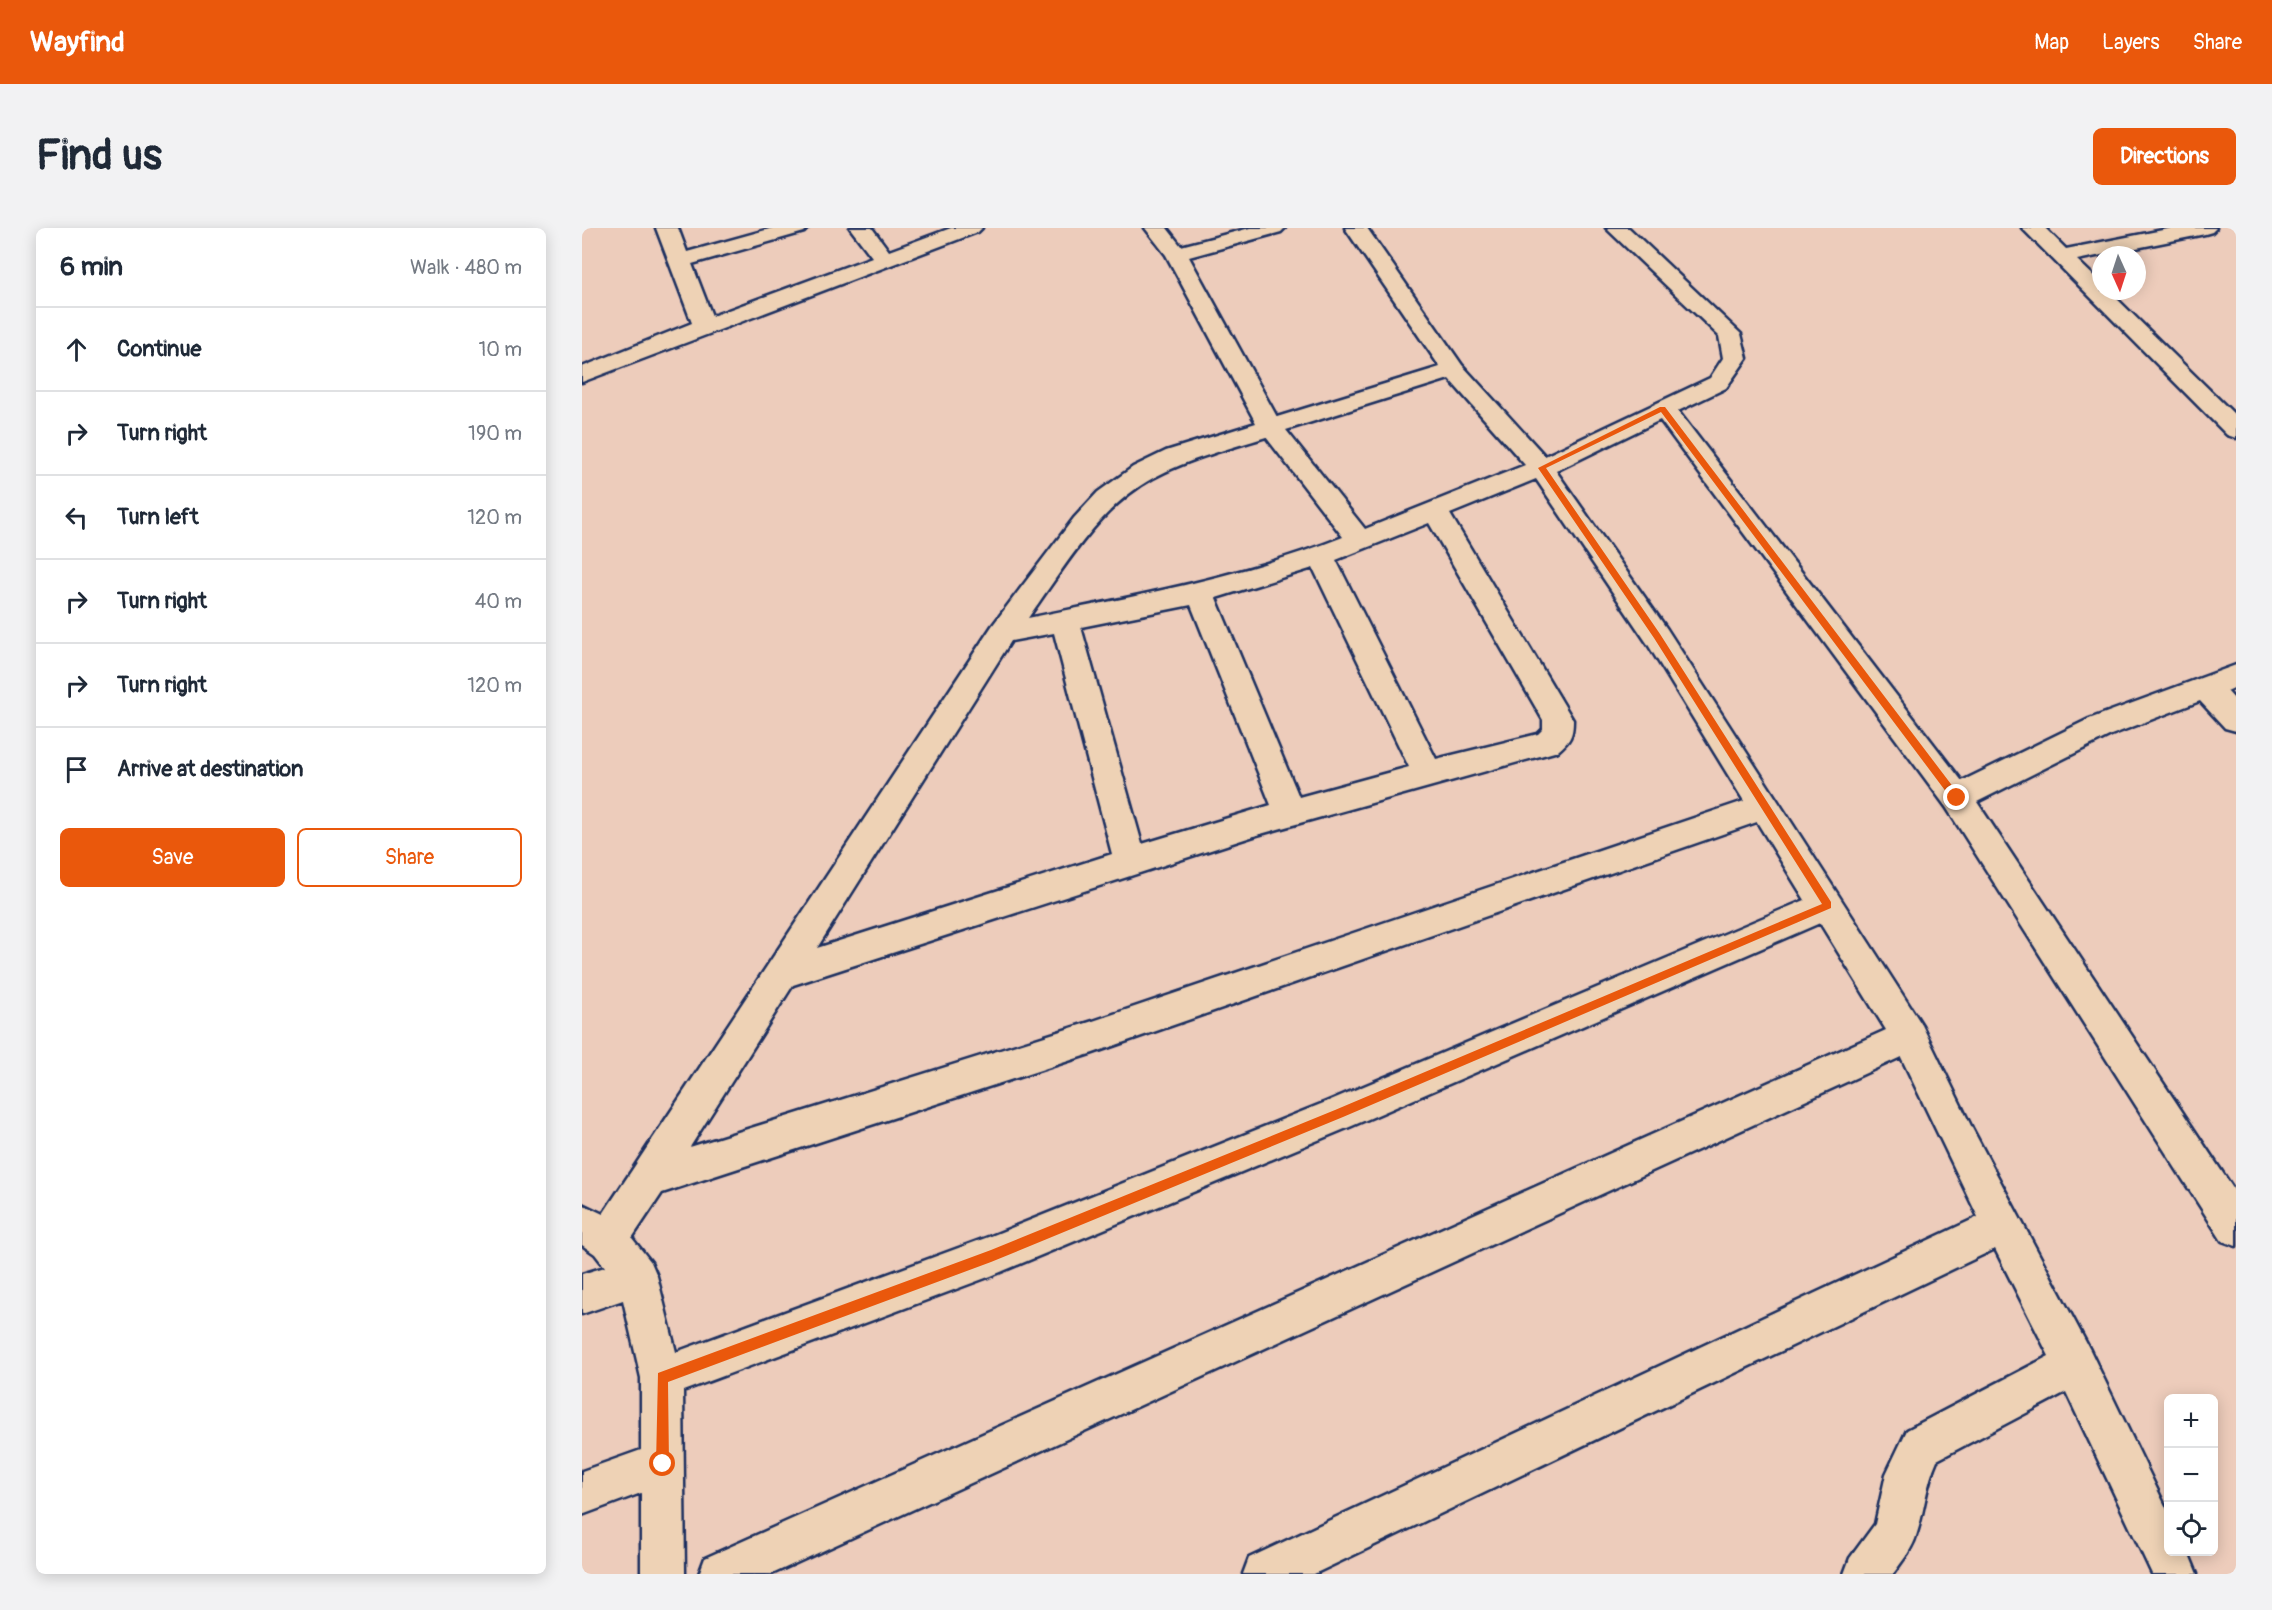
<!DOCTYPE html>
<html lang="en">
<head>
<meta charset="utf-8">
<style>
	:root { --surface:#fff; --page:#f2f2f3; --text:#1f2937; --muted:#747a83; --line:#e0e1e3; --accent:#ea580c }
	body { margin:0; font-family:Pangolin,sans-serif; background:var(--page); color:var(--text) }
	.controls { position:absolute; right:18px; bottom:18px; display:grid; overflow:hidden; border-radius:9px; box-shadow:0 3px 15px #0003 }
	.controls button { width:54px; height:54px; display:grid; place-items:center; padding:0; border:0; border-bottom:2px solid var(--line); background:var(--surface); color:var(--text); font:30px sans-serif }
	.compass { position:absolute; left:1510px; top:18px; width:54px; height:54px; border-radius:50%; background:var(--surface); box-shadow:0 3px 15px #0003; rotate:177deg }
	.stop { position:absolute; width:18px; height:18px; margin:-14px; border:4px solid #ea580c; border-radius:50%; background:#fff }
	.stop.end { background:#ea580c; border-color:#fff; box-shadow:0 2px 6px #0008 }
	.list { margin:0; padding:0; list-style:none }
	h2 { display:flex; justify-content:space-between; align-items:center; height:78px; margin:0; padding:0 24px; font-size:26px }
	h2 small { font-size:20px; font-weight:400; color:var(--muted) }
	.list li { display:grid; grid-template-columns:39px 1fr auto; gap:18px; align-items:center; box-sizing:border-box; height:84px; padding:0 24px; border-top:2px solid var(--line) }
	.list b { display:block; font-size:22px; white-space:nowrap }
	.list em { font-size:20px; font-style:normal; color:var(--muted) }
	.actions { display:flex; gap:12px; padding:18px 24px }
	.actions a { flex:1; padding:14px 0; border:2px solid var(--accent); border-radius:9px; text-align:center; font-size:21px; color:var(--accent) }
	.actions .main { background:var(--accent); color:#fff }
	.icon { flex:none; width:33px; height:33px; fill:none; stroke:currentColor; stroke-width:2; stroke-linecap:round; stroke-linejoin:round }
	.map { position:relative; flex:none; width:1654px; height:1346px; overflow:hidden; border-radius:9px }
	header { display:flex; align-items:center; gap:36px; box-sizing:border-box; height:84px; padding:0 30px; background:var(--accent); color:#fff }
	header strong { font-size:28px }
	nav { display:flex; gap:33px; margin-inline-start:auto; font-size:21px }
	.intro { display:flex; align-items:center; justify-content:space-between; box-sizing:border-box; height:144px; padding:0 36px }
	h1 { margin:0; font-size:42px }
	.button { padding:15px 27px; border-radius:9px; background:var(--accent); color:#fff; font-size:21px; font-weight:700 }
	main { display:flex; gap:36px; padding:0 36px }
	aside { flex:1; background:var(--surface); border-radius:9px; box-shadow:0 3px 15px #0003 }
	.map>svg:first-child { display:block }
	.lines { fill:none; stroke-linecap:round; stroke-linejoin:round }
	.minor-casing { stroke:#1b2f5e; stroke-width:5 }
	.minor { fill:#eed2b5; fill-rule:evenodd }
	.route { fill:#ea580c }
</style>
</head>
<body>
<header>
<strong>Wayfind</strong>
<nav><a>Map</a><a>Layers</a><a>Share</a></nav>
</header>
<div class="intro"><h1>Find us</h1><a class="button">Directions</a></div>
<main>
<aside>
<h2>6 min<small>Walk · 480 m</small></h2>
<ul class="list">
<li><svg class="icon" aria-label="ahead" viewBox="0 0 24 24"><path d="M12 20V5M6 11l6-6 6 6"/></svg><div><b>Continue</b></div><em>10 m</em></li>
<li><svg class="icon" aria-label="right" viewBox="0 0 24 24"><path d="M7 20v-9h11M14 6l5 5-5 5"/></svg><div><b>Turn right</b></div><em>190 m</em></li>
<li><svg class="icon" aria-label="left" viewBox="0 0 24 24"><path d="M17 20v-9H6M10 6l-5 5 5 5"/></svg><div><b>Turn left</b></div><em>120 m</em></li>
<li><svg class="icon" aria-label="right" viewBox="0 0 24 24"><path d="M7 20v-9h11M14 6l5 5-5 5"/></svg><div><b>Turn right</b></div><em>40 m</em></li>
<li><svg class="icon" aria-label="right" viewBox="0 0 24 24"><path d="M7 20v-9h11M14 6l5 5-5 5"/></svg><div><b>Turn right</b></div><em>120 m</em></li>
<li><svg class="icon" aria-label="arrive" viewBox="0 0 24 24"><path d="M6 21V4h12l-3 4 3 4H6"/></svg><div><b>Arrive at destination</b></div></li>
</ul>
<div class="actions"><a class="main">Save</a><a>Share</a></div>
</aside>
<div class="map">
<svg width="1654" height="1346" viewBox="0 0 1654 1346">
	<rect width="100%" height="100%" fill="#edccbb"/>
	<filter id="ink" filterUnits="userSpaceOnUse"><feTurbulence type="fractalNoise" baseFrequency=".0167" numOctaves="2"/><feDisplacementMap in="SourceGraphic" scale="12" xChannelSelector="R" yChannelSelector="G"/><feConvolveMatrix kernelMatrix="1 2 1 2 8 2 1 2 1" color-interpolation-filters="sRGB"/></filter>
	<g filter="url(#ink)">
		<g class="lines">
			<g class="minor-casing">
				<path id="minor" d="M74 0H96L105 24 191 0H226L222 4 110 36 130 88 290 29 268 0H290L307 23 369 0H400L396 4 0 154V139L110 95Z
					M563 0H585L599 18 668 0H703L699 4 607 29 695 189 858 139 763 0H785L880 137 963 228 1128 150 1141 130 1137 108 1024 0H1047L1159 106 1165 130 1144 160 1096 183 1380 553 1507 491 1654 437V459L1645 463 1654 473V503L1643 500 1618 473 1529 507 1395 574 1654 965V1018L1640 1013 1364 579 1078 192 974 243 1085 401 1340 797 1391 902 1508 1122 1586 1284V1324H1606L1615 1346H1570L1484 1164 1355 1232C1344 1256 1343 1280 1335 1305 1331 1321 1320 1333 1311 1346H1262L1268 1330 1293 1296 1304 1246 1325 1202 1467 1128 1413 1021 732 1346H661L667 1330 1396 989 1319 829 190 1346H117L123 1330 1304 802 1238 695 770 898 409 1048 101 1163 103 1346H59V1265L0 1287V1243L59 1222V1150L41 1072 0 1086V1046L23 1039 13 1026 0 1017V976L21 986 410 398 492 290 516 264 551 239 584 223 674 195 584 27ZM867 151 943 237 783 301 704 202ZM684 209 761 309C659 349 553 368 446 390 482 340 516 280 571 250 606 231 646 221 684 209ZM954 251 1065 415 1162 573 511 793 108 919 211 757 675 607 976 523C988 513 991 508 991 492L868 286ZM847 295 961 492V501L956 506 854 531 754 332ZM731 340 827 539 717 569 634 370ZM609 377 689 577 560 616 499 399ZM472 405 530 626 235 720 429 413ZM1175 594 1223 672 744 874 409 1008 94 1124 75 1048 69 1034 50 1010 80 965 511 825Z
					M1440 0H1463L1484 21 1591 0H1634L1630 4 1623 6 1495 32 1519 55V63H1527L1654 188V210L1645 207Z"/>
			</g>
			<use href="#minor" class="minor"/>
		</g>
	</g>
	<path class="route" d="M1078 179H1083L1378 568V573H1371L1079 184 964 240 1078 406 1249 674V680L761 889 409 1034 86 1154 87 1236 85 1240 81 1242 76 1240 74 1236 76 1145 409 1022 753 882 1240 676 1072 410 956 240Z"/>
</svg>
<div class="controls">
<button>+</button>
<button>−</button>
<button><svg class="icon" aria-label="locate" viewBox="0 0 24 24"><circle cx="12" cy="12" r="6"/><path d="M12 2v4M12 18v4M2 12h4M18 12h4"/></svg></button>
</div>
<svg class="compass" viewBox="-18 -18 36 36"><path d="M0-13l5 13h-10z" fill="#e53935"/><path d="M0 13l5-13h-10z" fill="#747a83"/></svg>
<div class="stop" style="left:81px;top:1236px"></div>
<div class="stop end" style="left:1375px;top:570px"></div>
</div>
</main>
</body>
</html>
